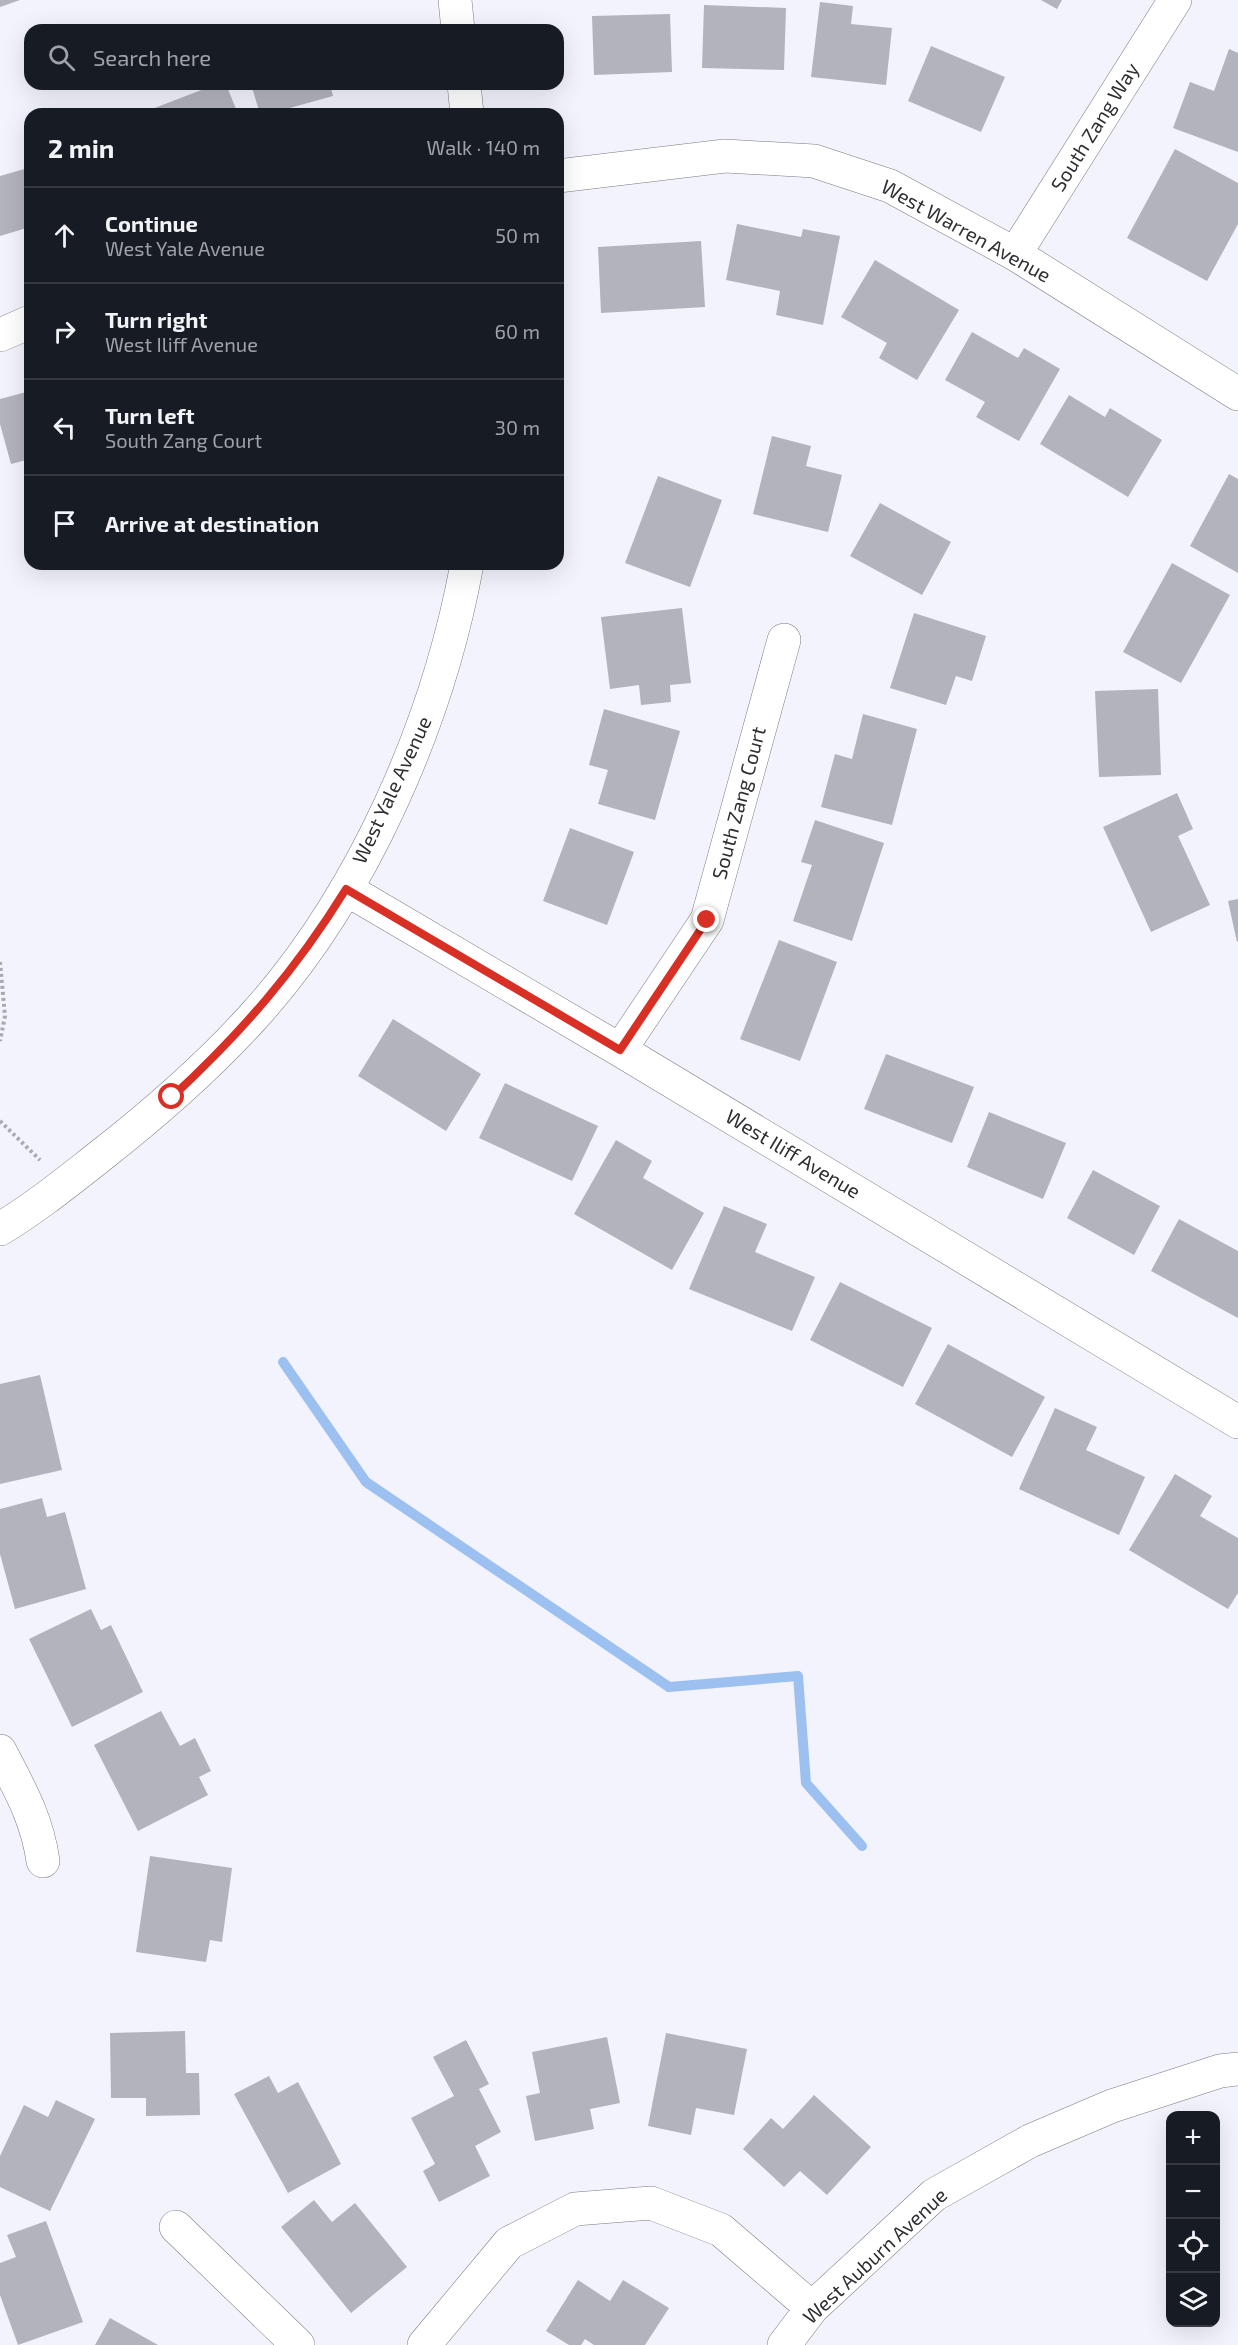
<!DOCTYPE html>
<html lang="en">
<head>
<meta charset="utf-8">
<style>
	:root { --surface:#171b24; --page:#242831; --text:#f1f3f6; --muted:#9ea1a6; --line:#363941 }
	body { margin:0; font-family:"Exo 2",sans-serif; background:var(--page); color:var(--text) }
	.controls { position:absolute; right:18px; bottom:18px; display:grid; overflow:hidden; border-radius:12px; box-shadow:0 6px 24px #0002 }
	.controls button { width:54px; height:54px; display:grid; place-items:center; padding:0; border:0; border-bottom:2px solid var(--line); background:var(--surface); color:var(--text); font:30px sans-serif }
	.stop { position:absolute; width:18px; height:18px; margin:-14px; border:4px solid #d93025; border-radius:50%; background:#fff }
	.stop.end { background:#d93025; border-color:#fff; box-shadow:0 2px 6px #0008 }
	.list { margin:0; padding:0; list-style:none }
	h2 { display:flex; justify-content:space-between; align-items:center; height:78px; margin:0; padding:0 24px; font-size:26px }
	h2 small { font-size:20px; font-weight:400; color:var(--muted) }
	.list li { display:grid; grid-template-columns:39px 1fr auto; gap:18px; align-items:center; box-sizing:border-box; height:96px; padding:0 24px; border-top:2px solid var(--line) }
	.list b { display:block; font-size:22px; white-space:nowrap }
	.list p { margin:0; font-size:20px; white-space:nowrap; color:var(--muted) }
	.list em { font-size:20px; font-style:normal; color:var(--muted) }
	.icon { flex:none; width:33px; height:33px; fill:none; stroke:currentColor; stroke-width:2; stroke-linecap:round; stroke-linejoin:round }
	.map { position:relative; flex:none; width:1238px; height:2345px; overflow:hidden }
	.search { position:absolute; background:var(--surface); box-shadow:0 6px 24px #0002; left:24px; top:24px; width:540px; height:66px; display:flex; align-items:center; gap:15px; box-sizing:border-box; padding:0 21px; border-radius:18px; color:var(--muted); font-size:22px }
	.panel { position:absolute; background:var(--surface); box-shadow:0 6px 24px #0002; left:24px; top:108px; width:540px; height:462px; border-radius:18px }
	.map>svg:first-child { display:block }
	.lines { fill:none; stroke-linecap:round; stroke-linejoin:round }
	.stream { stroke:#9cc1f0; stroke-width:10 }
	.building { fill:#b3b3bd }
	.street-casing { stroke:#7a7a83; stroke-width:34 }
	.secondary-casing { stroke:#7a7a83; stroke-width:34 }
	.path { stroke:#a9a9b2; stroke-width:4; stroke-dasharray:3 3; stroke-linecap:butt }
	.street { stroke:#fff; stroke-width:33 }
	.secondary { stroke:#fff; stroke-width:33 }
	.route { stroke:#d93025; stroke-width:8 }
	.labels { text-anchor:middle; stroke-width:6; stroke-linejoin:round; paint-order:stroke }
	.street-label { font-size:20px; fill:#2f2f33; stroke:#fff }
</style>
</head>
<body>
<div class="map">
<svg width="1238" height="2345" viewBox="0 0 1238 2345">
	<rect width="100%" height="100%" fill="#f3f3fe"/>
	<g class="lines">
		<path class="stream" d="M283 1362 366 1482 669 1687 798 1676 806 1783 862 1846"/>
	</g>
	<path class="building" d="M0 0H20L0 7Z
		M1041 0H1062L1057 9Z
		M820 2 853 6 851 24 892 28 886 85 811 77Z
		M704 5 786 8 784 70 702 68Z
		M670 14 672 72 594 75 592 16Z
		M313 24 315 30H293V29Z
		M931 46 1005 77 981 132 908 101Z
		M1229 49 1238 53V152L1173 128 1190 82 1214 91Z
		M217 84H226L238 114H154L152 109Z
		M251 84H330L333 96 268 114H260Z
		M1175 149 1238 183V224L1207 281 1127 238Z
		M28 168 30 176V227L0 236V176Z
		M737 224 801 237 803 229 840 236 823 325 776 315 780 291 726 280Z
		M701 241 705 307 601 313 598 247Z
		M875 260 959 310 917 380 879 358 887 343 841 317Z
		M972 332 1018 358 1024 348 1060 369 1019 441 976 417 985 402 945 380Z
		M30 391V459L11 464 0 424V399Z
		M1069 395 1105 417 1110 408 1162 440 1128 497 1040 444Z
		M772 436 811 446 806 466 842 475 828 532 753 514Z
		M1229 474 1238 479V573L1190 546Z
		M658 476 722 500 690 587 625 563Z
		M880 503 951 542 922 595 850 556Z
		M1172 563 1230 595 1181 683 1123 652Z
		M682 608 691 683 670 685 671 702 641 705 639 685 610 689 601 617Z
		M914 613 986 636 972 681 956 676 946 705 890 688Z
		M1158 689 1161 775 1099 777 1095 691Z
		M604 709 680 731 655 820 598 804 608 770 589 765Z
		M863 714 917 729 892 825 821 807 835 754 852 759Z
		M1177 793 1193 829 1178 836 1210 905 1151 932 1103 827Z
		M815 820 884 843 852 941 793 921 812 865 801 862Z
		M570 828 634 852 607 925 543 901Z
		M1238 899V941L1237 942 1228 901Z
		M779 940 837 962 800 1061 740 1039Z
		M393 1019 481 1074 446 1131 358 1076Z
		M886 1054 974 1087 952 1143 864 1109Z
		M505 1083 598 1126 572 1181 479 1138Z
		M989 1112 1066 1143 1043 1199 967 1167Z
		M616 1140 652 1161 643 1178 704 1213 672 1270 574 1214Z
		M1093 1170 1160 1206 1134 1255 1067 1218Z
		M724 1206 767 1224 755 1252 815 1277 792 1331 689 1289Z
		M1179 1219 1238 1251V1318L1151 1271Z
		M840 1282 932 1328 903 1387 810 1340Z
		M948 1344 1045 1397 1012 1457 915 1404Z
		M40 1375 62 1470 0 1484V1384Z
		M1055 1408 1097 1427 1086 1450 1145 1477 1119 1535 1019 1489Z
		M1175 1474 1212 1496 1200 1516 1238 1538V1593L1228 1609 1129 1550Z
		M42 1498 47 1517 65 1512 86 1589 15 1609 0 1554V1509Z
		M91 1609 101 1630 111 1625 143 1692 72 1727 29 1639Z
		M161 1711 180 1746 195 1738 211 1771 199 1777 208 1795 138 1831 94 1745Z
		M150 1856 232 1868 222 1942 210 1940 206 1962 136 1952Z
		M185 2031 186 2073H199L200 2115 146 2116V2098H111L110 2033Z
		M666 2033 747 2049 734 2115 696 2108 691 2135 648 2126Z
		M607 2037 620 2103 590 2109 594 2129 535 2141 526 2096 540 2093 532 2052Z
		M466 2040 489 2084 479 2089 501 2132 475 2146 490 2176 439 2202 423 2171 435 2164 411 2118 454 2096 433 2057Z
		M269 2076 278 2093 298 2082 341 2164 288 2193 234 2094Z
		M814 2095 871 2147 827 2195 800 2171 784 2187 743 2149 771 2118 783 2129Z
		M56 2100 95 2119 50 2211 0 2187V2156L24 2105 48 2117Z
		M314 2200 332 2222 355 2203 407 2267 351 2313 281 2227Z
		M46 2221 83 2322 18 2345 0 2295V2263L16 2257 7 2235Z
		M578 2280 610 2301 623 2280 669 2308 645 2345H594L585 2339 581 2345H569L546 2331Z
		M110 2318 158 2345H95Z"/>
	<g class="lines">
		<g class="street-casing">
			<path id="street" d="M558 176 725 156 814 161 890 186 1015 254 1238 394
				M1015 254 1175 0
				M0 335 30 322
				M346 889 620 1050 1238 1422
				M620 1050 707 920 784 640
				M0 1751C19 1788 37 1818 43 1861
				M176 2227 298 2345
				M424 2345 509 2243 575 2209 651 2203 721 2230 812 2308
				M784 2345 812 2308 934 2195 1030 2141 1112 2106 1220 2071 1238 2069"/>
		</g>
		<g class="secondary-casing">
			<path id="secondary" d="M455 0 458 30
				M464 84 467 114
				M0 1229C35 1208 67 1182 99 1157 154 1114 206 1069 253 1017 362 897 438 723 467 564"/>
		</g>
		<path class="path" d="M0 962 5 1016 0 1041
			M0 1121 40 1160"/>
		<use href="#street" class="street"/>
		<use href="#secondary" class="secondary"/>
	</g>
	<g class="lines">
		<path class="route" d="M172 1097C242 1032 296 970 346 889L620 1050 707 920"/>
	</g>
	<g class="labels">
		<g class="street-label">
			<text transform="translate(1095 127) rotate(-58)" y="7">South Zang Way</text>
			<text transform="translate(966 231) rotate(29)" y="7">West Warren Avenue</text>
			<text transform="translate(392 790) rotate(-65)" y="7">West Yale Avenue</text>
			<text transform="translate(739 803) rotate(-75)" y="7">South Zang Court</text>
			<text transform="translate(793 1154) rotate(31)" y="7">West Iliff Avenue</text>
			<text transform="translate(875 2256) rotate(-43)" y="7">West Auburn Avenue</text>
		</g>
	</g>
</svg>
<div class="controls">
<button>+</button>
<button>−</button>
<button><svg class="icon" aria-label="locate" viewBox="0 0 24 24"><circle cx="12" cy="12" r="6"/><path d="M12 2v4M12 18v4M2 12h4M18 12h4"/></svg></button>
<button><svg class="icon" aria-label="layers" viewBox="0 0 24 24"><path d="M12 4l9 5-9 5-9-5zM3 14l9 5 9-5"/></svg></button>
</div>
<div class="stop" style="left:172px;top:1097px"></div>
<div class="stop end" style="left:707px;top:920px"></div>
<div class="search"><svg class="icon" aria-label="search" viewBox="0 0 24 24"><circle cx="10" cy="10" r="6"/><path d="M15 15l6 6"/></svg>Search here</div>
<section class="panel">
<h2>2 min<small>Walk · 140 m</small></h2>
<ul class="list">
<li><svg class="icon" aria-label="ahead" viewBox="0 0 24 24"><path d="M12 20V5M6 11l6-6 6 6"/></svg><div><b>Continue</b><p>West Yale Avenue</p></div><em>50 m</em></li>
<li><svg class="icon" aria-label="right" viewBox="0 0 24 24"><path d="M7 20v-9h11M14 6l5 5-5 5"/></svg><div><b>Turn right</b><p>West Iliff Avenue</p></div><em>60 m</em></li>
<li><svg class="icon" aria-label="left" viewBox="0 0 24 24"><path d="M17 20v-9H6M10 6l-5 5 5 5"/></svg><div><b>Turn left</b><p>South Zang Court</p></div><em>30 m</em></li>
<li><svg class="icon" aria-label="arrive" viewBox="0 0 24 24"><path d="M6 21V4h12l-3 4 3 4H6"/></svg><div><b>Arrive at destination</b></div></li>
</ul>
</section>
</div>
</body>
</html>
